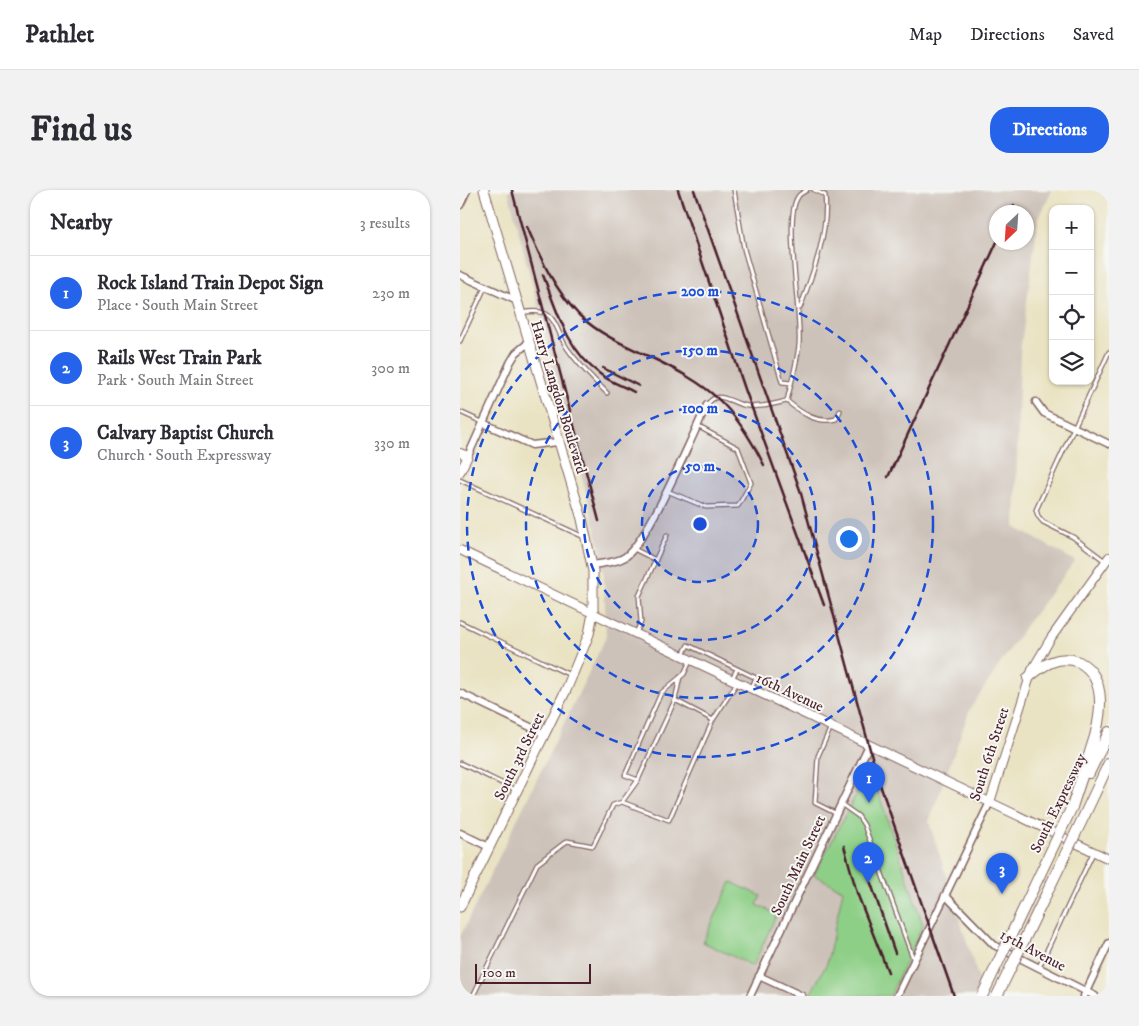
<!DOCTYPE html>
<html lang="en">
<head>
<meta charset="utf-8">
<style>
	:root { --surface:#fff; --page:#f2f2f3; --text:#2b2b33; --muted:#7c7c81; --line:#e1e1e2; --accent:#2563eb }
	body { margin:0; font-family:"IM FELL DW Pica",serif; background:var(--page); color:var(--text) }
	.controls { position:absolute; right:15px; top:15px; display:grid; overflow:hidden; border-radius:10px; box-shadow:0 1px 4px #0004 }
	.controls button { width:45px; height:45px; display:grid; place-items:center; padding:0; border:0; border-bottom:1px solid var(--line); background:var(--surface); color:var(--text); font:25px sans-serif }
	.compass { position:absolute; left:529px; top:15px; width:45px; height:45px; border-radius:50%; background:var(--surface); box-shadow:0 1px 4px #0004; rotate:205deg }
	.scale { position:absolute; left:15px; bottom:12px; width:116px; box-sizing:border-box; padding-left:5px; border:2px solid #4a1f2b; border-top:0; font-size:14px; line-height:18px; white-space:nowrap; color:#4a1f2b; -webkit-text-stroke:4px #f6f6f2; paint-order:stroke }
	.you { position:absolute; left:388px; top:348px; width:18px; height:18px; margin:-12px; border:4px solid #fff; border-radius:50%; background:#1a73e8; box-shadow:0 0 0 8px #1a73e833 }
	.badge { display:grid; place-items:center; width:32px; height:32px; border-radius:50%; background:var(--accent); color:#fff; font-size:16px; font-weight:700 }
	.pin { position:absolute; translate:-50% -41px; filter:drop-shadow(0 1px 2px #0008) }
	.pin::after { content:''; position:absolute; top:26px; width:18px; height:15px; background:inherit; clip-path:polygon(0 0,100% 0,50% 100%) }
	.list { margin:0; padding:0; list-style:none }
	h2 { display:flex; justify-content:space-between; align-items:center; height:65px; margin:0; padding:0 20px; font-size:21px }
	h2 small { font-size:16px; font-weight:400; color:var(--muted) }
	.list li { display:grid; grid-template-columns:32px 1fr auto; gap:15px; align-items:center; box-sizing:border-box; height:75px; padding:0 20px; border-top:1px solid var(--line) }
	.list b { display:block; font-size:19px; white-space:nowrap }
	.list p { margin:0; font-size:16px; white-space:nowrap; color:var(--muted) }
	.list em { font-size:16px; font-style:normal; color:var(--muted) }
	.icon { flex:none; width:28px; height:28px; fill:none; stroke:currentColor; stroke-width:2; stroke-linecap:round; stroke-linejoin:round }
	.map { position:relative; flex:none; width:649px; height:806px; overflow:hidden; border-radius:20px }
	header { display:flex; align-items:center; gap:30px; box-sizing:border-box; height:70px; padding:0 25px; background:var(--surface); border-bottom:1px solid var(--line) }
	header strong { font-size:24px }
	nav { display:flex; gap:28px; margin-inline-start:auto; font-size:18px }
	.intro { display:flex; align-items:center; justify-content:space-between; box-sizing:border-box; height:120px; padding:0 30px }
	h1 { margin:0; font-size:35px }
	.button { padding:12px 22px; border-radius:20px; background:var(--accent); color:#fff; font-size:18px; font-weight:700 }
	main { display:flex; gap:30px; padding:0 30px }
	aside { flex:1; background:var(--surface); border-radius:20px; box-shadow:0 1px 4px #0004 }
	.map>svg:first-child { display:block }
	.industrial { fill:#cdc2b9; fill-rule:evenodd }
	.green { fill:#8ecf87; stroke:#6c7759 }
	.lines { fill:none; stroke-linecap:round; stroke-linejoin:round }
	.service-casing { stroke:#826460; stroke-width:5.5 }
	.minor-casing { stroke:#826460; stroke-width:9 }
	.tertiary-casing { stroke:#826460; stroke-width:10 }
	.secondary-casing { stroke:#826460; stroke-width:11 }
	.primary-casing { stroke:#826460; stroke-width:12 }
	.service { stroke:#fff; stroke-width:3 }
	.minor { stroke:#fff; stroke-width:6 }
	.tertiary { stroke:#fff; stroke-width:8 }
	.secondary { stroke:#fff; stroke-width:9 }
	.primary { stroke:#fff; stroke-width:10 }
	.rail { stroke:#4a1f2b; stroke-width:2.5 }
	.primary-bridge-casing { stroke:#826460; stroke-width:12; stroke-linecap:butt }
	.primary-bridge { stroke:#fff; stroke-width:10 }
	.ring { fill:none; stroke:#1d4ed8; stroke-width:2.5; stroke-dasharray:9 6 }
	.labels { text-anchor:middle; stroke-width:4; stroke-linejoin:round; paint-order:stroke }
	.street-label { font-size:15px; fill:#4a1f2b; stroke:#f6f6f2 }
	.centre { fill:#1d4ed8; stroke:#f6f6f2; stroke-width:2.5 }
	.ring-label { font-size:15px; text-anchor:middle; font-weight:bold; fill:#1d4ed8; stroke:#f6f6f2; stroke-width:4; stroke-linejoin:round; paint-order:stroke }
</style>
</head>
<body>
<header>
<strong>Pathlet</strong>
<nav><a>Map</a><a>Directions</a><a>Saved</a></nav>
</header>
<div class="intro"><h1>Find us</h1><a class="button">Directions</a></div>
<main>
<aside>
<h2>Nearby<small>3 results</small></h2>
<ul class="list">
<li><span class="badge">1</span><div><b>Rock Island Train Depot Sign</b><p>Place · South Main Street</p></div><em>230 m</em></li>
<li><span class="badge">2</span><div><b>Rails West Train Park</b><p>Park · South Main Street</p></div><em>300 m</em></li>
<li><span class="badge">3</span><div><b>Calvary Baptist Church</b><p>Church · South Expressway</p></div><em>330 m</em></li>
</ul>
</aside>
<div class="map">
<svg width="649" height="806" viewBox="0 0 649 806">
	<rect width="100%" height="100%" fill="#f6f6f2"/>
	<filter id="ink" filterUnits="userSpaceOnUse"><feTurbulence type="fractalNoise" baseFrequency=".02" numOctaves="2"/><feDisplacementMap in="SourceGraphic" scale="10" xChannelSelector="R" yChannelSelector="G"/><feConvolveMatrix kernelMatrix="1 2 1 2 8 2 1 2 1" color-interpolation-filters="sRGB"/></filter>
	<filter id="wash" filterUnits="userSpaceOnUse"><feTurbulence type="fractalNoise" baseFrequency=".0096" numOctaves="4" result="noise"/><feDisplacementMap in="SourceGraphic" scale="20" xChannelSelector="R" yChannelSelector="G"/><feGaussianBlur stdDeviation="1.12" result="paint"/><feColorMatrix in="noise" values="0 0 0 0 0 0 0 0 0 0 0 0 0 0 0 0 0 1.4 0 .05"/><feComposite in="paint" operator="in"/></filter>
	<g filter="url(#wash)">
		<rect width="100%" height="100%" fill="#eae3c3"/>
		<path class="industrial" d="M48 0H592L578 30 560 163 555 337 615 371 566 435 510 519 469 632 524 806H0V747L146 447 144 384 140 357ZM536 22H566V52H536Z"/>
		<path class="green" d="M410 578 463 735 430 806H354L350 805 367 773 383 700 354 685Z
			M271 692 301 706 297 715 317 724 293 776 243 752Z"/>
	</g>
	<g filter="url(#ink)">
		<g class="lines">
			<g class="service-casing">
				<path id="service" d="M274 0 284 59 322 192 331 193
					M340 118C353 83 369 43 365 5L354 0
					M62 123C101 115 93 142 110 162 121 177 134 190 147 203
					M0 151 25 97
					M327 211C341 223 357 234 376 229L380 221
					M247 215C257 199 270 212 283 215 297 219 313 214 327 211 331 193 337 173 339 155 342 123 323 27 338 7 339 4 344 2 347 0
					M0 222 22 232
					M0 290 124 347
					M207 301 246 317 278 316 291 293 278 258 237 236
					M174 359 196 370
					M645 371 613 347 583 332 578 326 576 320 649 162
					M0 432 110 485
					M176 443 181 432 179 406 207 345
					M223 465 228 455 296 488 291 499
					M272 489 277 479
					M215 510 253 530
					M371 537 358 566 355 613 375 623
					M0 573 56 600
					M178 590 215 510 220 487
					M162 612 178 590 165 585 201 503 224 484 230 471
					M381 614 398 626 404 635 454 771
					M579 777 633 663
					M13 806 77 674 107 651 133 656 153 615 162 612 209 630 253 530 277 493"/>
			</g>
			<g class="minor-casing">
				<path id="minor" d="M0 15 7 0
					M0 85 55 110
					M576 212 584 223 649 254
					M23 233 72 255 98 252
					M8 266 50 173 56 163 68 153
					M132 375C143 373 156 373 165 367 189 350 232 246 247 215
					M0 503 85 544
					M0 643 29 657
					M485 705 534 755 635 806
					M299 786 342 806
					M290 806 409 555
					M437 806 530 612
					M624 806 649 753"/>
			</g>
			<g class="tertiary-casing">
				<path id="tertiary" d="M0 263 8 266 0 282
					M0 360 649 669
					M530 612 572 480 591 448 649 367"/>
			</g>
			<g class="secondary-casing">
				<path id="secondary" d="M0 717 107 498 129 444 133 423V381L122 329 24 0"/>
			</g>
			<g class="primary-casing">
				<path id="primary" d="M568 488C582 475 599 464 619 472 649 488 641 530 631 559 625 578 618 598 612 617
					M629 583 649 542
					M625 624 649 573"/>
			</g>
			<use href="#service" class="service"/>
			<use href="#minor" class="minor"/>
			<use href="#tertiary" class="tertiary"/>
			<use href="#secondary" class="secondary"/>
			<use href="#primary" class="primary"/>
			<path class="rail" d="M52 0 139 331
				M218 0 285 199 364 415
				M234 0 340 300 418 589 494 806
				M550 22 554 15
				M67 37C81 69 94 99 119 125 139 144 164 155 188 166 249 195 273 213 304 275
				M83 85C97 121 107 160 140 184 150 192 163 196 174 202
				M143 178 179 196
				M428 287 537 52
				M384 656 397 703 428 782
				M405 676 435 763"/>
			<g class="primary-bridge-casing">
				<path id="primary-bridge" d="M522 806 612 617
					M537 806 625 624"/>
			</g>
			<use href="#primary-bridge" class="primary-bridge"/>
		</g>
	</g>
	<circle cx="240" cy="334" r="58" fill="#1d4ed8" fill-opacity=".12"/>
	<g class="ring">
		<circle cx="240" cy="334" r="58"/>
		<circle cx="240" cy="334" r="116"/>
		<circle cx="240" cy="334" r="174"/>
		<circle cx="240" cy="334" r="233"/>
	</g>
	<g class="labels">
		<g class="street-label">
			<text transform="translate(99 207) rotate(73)" y="5">Harry Langdon Boulevard</text>
			<text transform="translate(330 502) rotate(25)" y="5">16th Avenue</text>
			<text transform="translate(529 564) rotate(-72)" y="5">South 6th Street</text>
			<text transform="translate(59 566) rotate(-64)" y="5">South 3rd Street</text>
			<text transform="translate(598 613) rotate(-64)" y="5">South Expressway</text>
			<text transform="translate(338 675) rotate(-65)" y="5">South Main Street</text>
			<text transform="translate(573 760) rotate(28)" y="5">15th Avenue</text>
		</g>
	</g>
	<circle cx="240" cy="334" r="8" class="centre"/>
	<g class="ring-label">
		<text x="240" y="106">200 m</text>
		<text x="240" y="165">150 m</text>
		<text x="240" y="223">100 m</text>
		<text x="240" y="281">50 m</text>
	</g>
</svg>
<div class="controls">
<button>+</button>
<button>−</button>
<button><svg class="icon" aria-label="locate" viewBox="0 0 24 24"><circle cx="12" cy="12" r="6"/><path d="M12 2v4M12 18v4M2 12h4M18 12h4"/></svg></button>
<button><svg class="icon" aria-label="layers" viewBox="0 0 24 24"><path d="M12 4l9 5-9 5-9-5zM3 14l9 5 9-5"/></svg></button>
</div>
<svg class="compass" viewBox="-18 -18 36 36"><path d="M0-13l5 13h-10z" fill="#e53935"/><path d="M0 13l5-13h-10z" fill="#7c7c81"/></svg>
<div class="scale">100 m</div>
<div class="you"></div>
<div class="pin badge" style="left:409px;top:613px">1</div>
<div class="pin badge" style="left:408px;top:693px">2</div>
<div class="pin badge" style="left:542px;top:704px">3</div>
</div>
</main>
</body>
</html>
